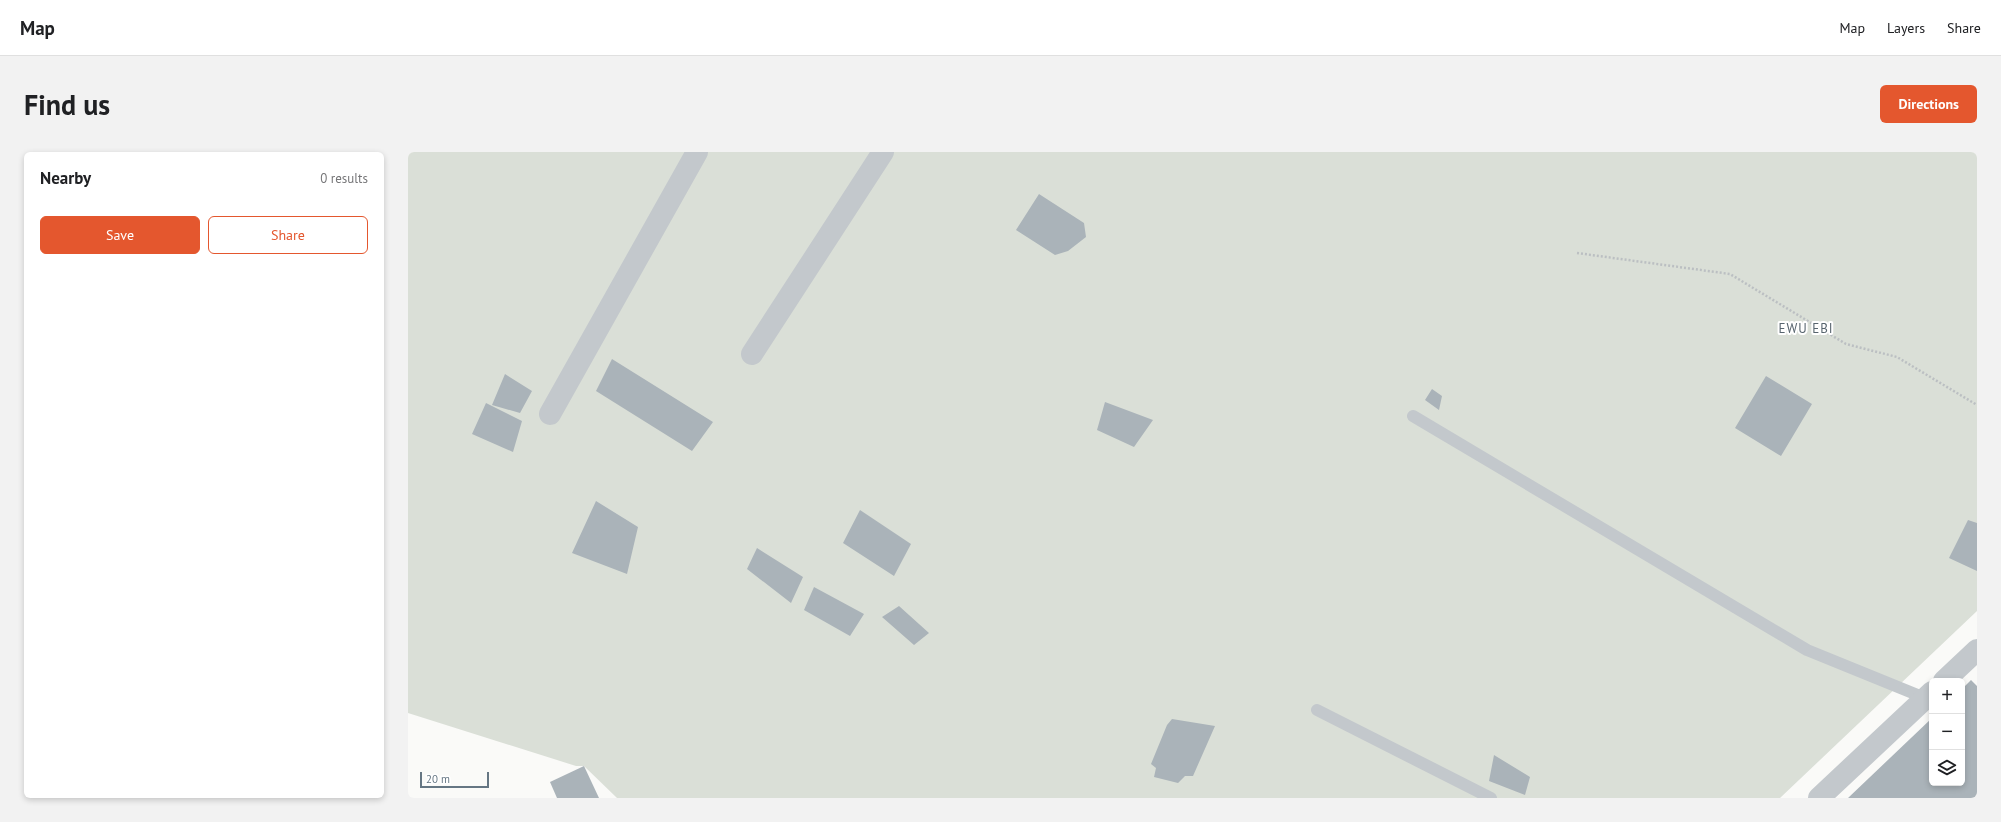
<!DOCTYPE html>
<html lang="en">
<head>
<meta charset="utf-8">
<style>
	:root { --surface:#fff; --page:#f2f2f2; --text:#202124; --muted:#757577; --line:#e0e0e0; --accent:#e4572e }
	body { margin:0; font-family:"PT Sans",sans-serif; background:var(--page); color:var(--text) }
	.controls { position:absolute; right:12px; bottom:12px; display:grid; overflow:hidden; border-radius:6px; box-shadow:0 2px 6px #0003 }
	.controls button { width:36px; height:36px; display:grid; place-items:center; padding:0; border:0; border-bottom:1px solid var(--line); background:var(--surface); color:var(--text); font:20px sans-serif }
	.scale { position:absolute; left:12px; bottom:10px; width:69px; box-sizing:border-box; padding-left:4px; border:2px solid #657683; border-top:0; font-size:11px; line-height:14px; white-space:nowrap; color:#657683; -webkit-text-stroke:3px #fff; paint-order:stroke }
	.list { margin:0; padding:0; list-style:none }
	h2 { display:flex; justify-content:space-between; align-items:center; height:52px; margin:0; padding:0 16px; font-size:17px }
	h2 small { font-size:13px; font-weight:400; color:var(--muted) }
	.actions { display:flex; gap:8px; padding:12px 16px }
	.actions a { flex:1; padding:9px 0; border:1px solid var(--accent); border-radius:6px; text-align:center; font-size:14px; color:var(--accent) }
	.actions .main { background:var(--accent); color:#fff }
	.icon { flex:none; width:22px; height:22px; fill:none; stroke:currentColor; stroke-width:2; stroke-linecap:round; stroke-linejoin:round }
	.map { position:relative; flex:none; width:1569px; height:646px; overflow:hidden; border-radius:6px }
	header { display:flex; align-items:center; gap:24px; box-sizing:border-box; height:56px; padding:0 20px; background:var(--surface); border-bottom:1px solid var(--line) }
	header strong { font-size:19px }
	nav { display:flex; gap:22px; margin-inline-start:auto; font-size:14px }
	.intro { display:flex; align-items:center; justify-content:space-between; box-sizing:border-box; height:96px; padding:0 24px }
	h1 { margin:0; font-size:28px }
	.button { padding:10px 18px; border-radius:6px; background:var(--accent); color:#fff; font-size:14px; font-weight:700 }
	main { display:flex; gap:24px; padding:0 24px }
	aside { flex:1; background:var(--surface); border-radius:6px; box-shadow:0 2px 6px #0003 }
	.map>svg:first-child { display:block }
	.green { fill:#dadfd7 }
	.building { fill:#aab3b9 }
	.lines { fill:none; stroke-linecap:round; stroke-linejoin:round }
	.path { stroke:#bbbfc2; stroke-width:2.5; stroke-dasharray:2 2; stroke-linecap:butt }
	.lane { stroke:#c3c8cc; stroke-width:12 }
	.street { stroke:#c3c8cc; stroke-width:22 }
	.labels { text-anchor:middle; stroke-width:4; stroke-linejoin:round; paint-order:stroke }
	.quarter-label { font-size:13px; letter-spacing:1px; fill:#57646e; stroke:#fff }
</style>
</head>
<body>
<header>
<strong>Map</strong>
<nav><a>Map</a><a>Layers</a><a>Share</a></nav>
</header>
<div class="intro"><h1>Find us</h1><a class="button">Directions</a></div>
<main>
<aside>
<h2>Nearby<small>0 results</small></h2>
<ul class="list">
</ul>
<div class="actions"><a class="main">Save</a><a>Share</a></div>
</aside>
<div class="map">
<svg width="1569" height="646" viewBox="0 0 1569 646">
	<rect width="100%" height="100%" fill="#fafaf8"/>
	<path class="green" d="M0 0H1569V459L1372 646H209L176 614H168L0 561Z"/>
	<path class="building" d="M631 42 676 71 678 85 660 99 647 103 608 78Z
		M204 207 305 270 284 299 188 239Z
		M97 222 124 239 112 261 84 253Z
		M1358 224 1404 252 1373 304 1327 276Z
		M1024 237 1034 244 1031 258 1017 248Z
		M697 250 745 268 726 295 689 278Z
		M78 251 114 269 105 300 64 282Z
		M188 349 230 375 219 422 164 401Z
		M452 358 503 392 486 424 435 391Z
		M1560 368 1569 371V419L1541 406Z
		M349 396 395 425 383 451 339 417Z
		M406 435 456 462 442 484 396 458Z
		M491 454 521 481 506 493 474 465Z
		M1563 528 1569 534V646H1440L1524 566V631H1554V537Z
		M764 567 807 574 785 624H777L770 631 746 625 748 616 743 612 759 573Z
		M1086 603 1122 625 1117 643 1081 629Z
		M176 614 191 646H149L142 630Z"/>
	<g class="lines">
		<path class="path" d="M1169 101 1322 122 1438 192 1489 205 1569 253"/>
		<path class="lane" d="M1005 264 1399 498 1517 546
			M909 558 1083 646"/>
		<path class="street" d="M344 202 475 0
			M142 262 289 0
			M1536 529 1569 498
			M1411 646 1524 540"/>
	</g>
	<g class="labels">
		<g class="quarter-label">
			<text x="1398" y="181">EWU EBI</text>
		</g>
	</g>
</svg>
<div class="controls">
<button>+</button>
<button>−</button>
<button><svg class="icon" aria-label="layers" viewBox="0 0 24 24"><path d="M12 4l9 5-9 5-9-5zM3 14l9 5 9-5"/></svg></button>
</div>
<div class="scale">20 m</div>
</div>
</main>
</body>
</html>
